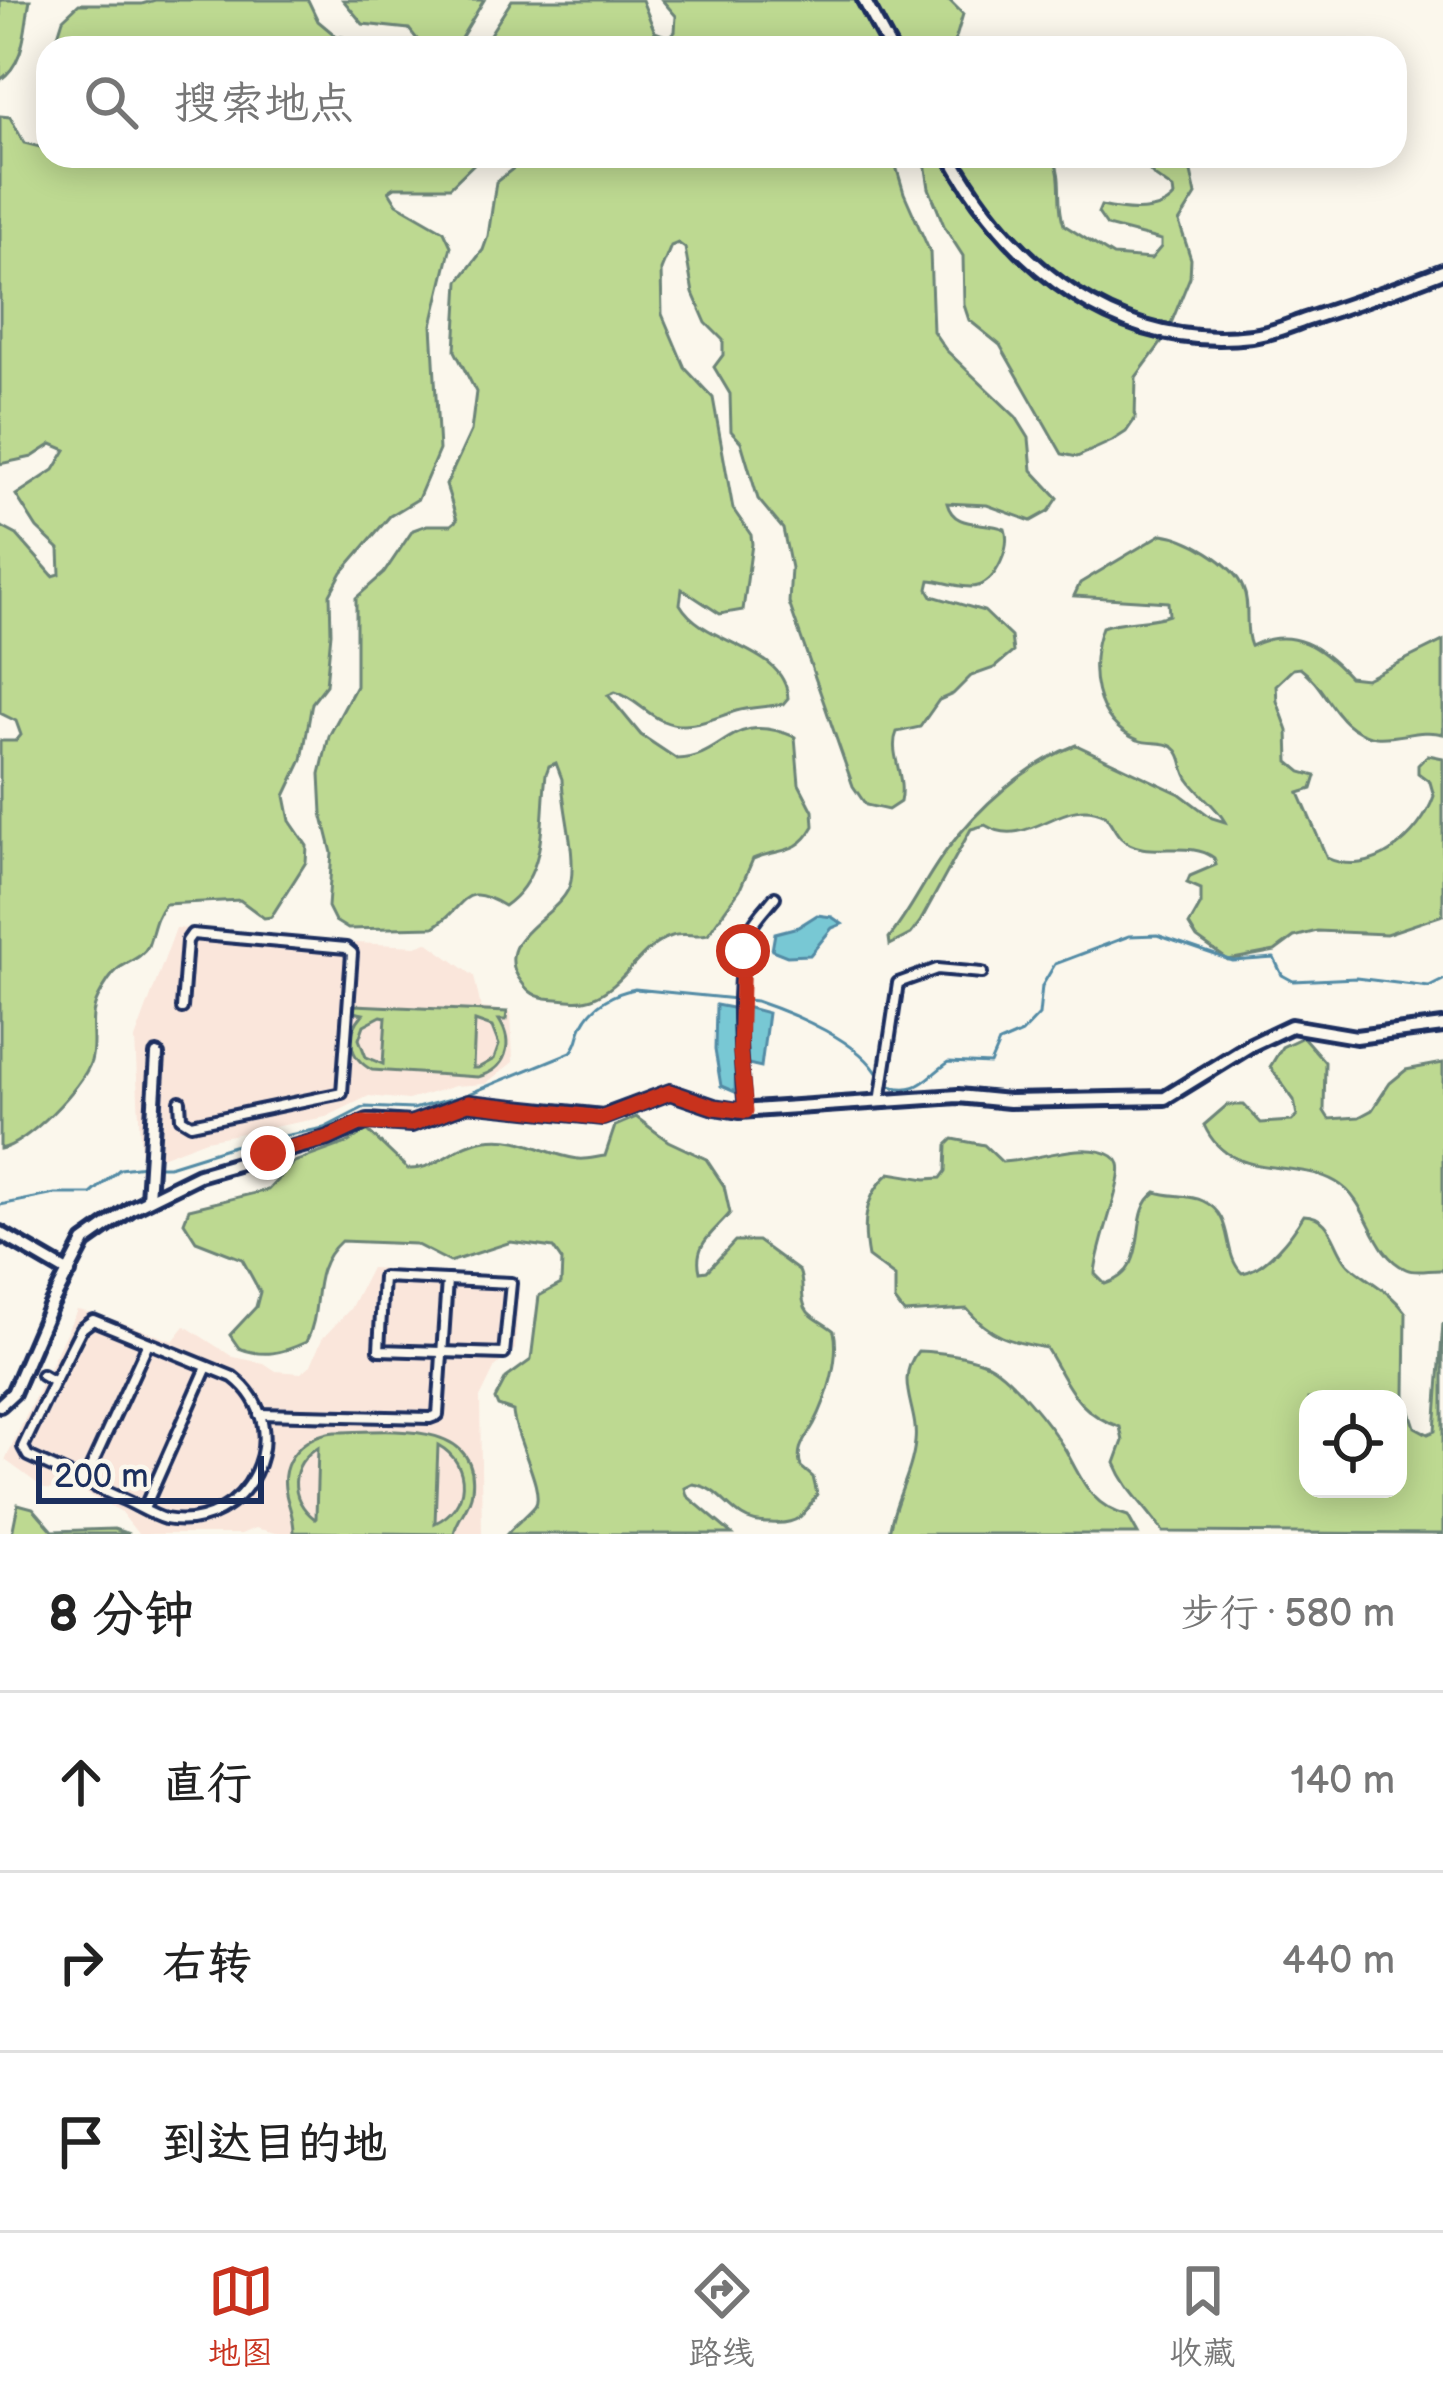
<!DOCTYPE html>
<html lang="zh">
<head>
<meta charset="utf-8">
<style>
  body { margin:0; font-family:"Balsamiq Sans","LXGW WenKai TC",sans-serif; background:#f6f6f6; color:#222 }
  .controls { position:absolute; right:36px; bottom:36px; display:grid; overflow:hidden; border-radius:24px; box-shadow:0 6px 30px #0003 }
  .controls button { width:108px; height:108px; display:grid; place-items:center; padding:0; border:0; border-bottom:3px solid #e0e0e0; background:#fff; color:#222; font:60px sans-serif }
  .scale { position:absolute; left:36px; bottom:30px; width:228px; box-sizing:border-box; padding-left:12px; border:6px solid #1b2f5e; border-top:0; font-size:33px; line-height:42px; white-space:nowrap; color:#1b2f5e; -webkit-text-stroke:9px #fbf7ec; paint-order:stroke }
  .stop { position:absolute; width:36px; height:36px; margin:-27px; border:9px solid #c8321e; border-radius:50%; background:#fff }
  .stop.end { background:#c8321e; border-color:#fff; box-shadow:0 3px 12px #0008 }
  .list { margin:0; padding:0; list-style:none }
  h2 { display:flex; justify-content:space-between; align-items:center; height:156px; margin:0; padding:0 48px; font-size:51px }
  h2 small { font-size:39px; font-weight:400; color:#767676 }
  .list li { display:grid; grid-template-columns:78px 1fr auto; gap:36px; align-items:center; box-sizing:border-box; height:180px; padding:0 48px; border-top:3px solid #e0e0e0 }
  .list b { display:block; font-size:45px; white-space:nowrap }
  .list em { font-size:39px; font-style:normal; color:#767676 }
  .icon { flex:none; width:66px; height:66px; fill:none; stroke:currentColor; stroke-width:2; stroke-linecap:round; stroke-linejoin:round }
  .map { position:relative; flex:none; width:1443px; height:1534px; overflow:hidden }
  .search { position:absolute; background:#fff; box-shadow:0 6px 30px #0003; left:36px; right:36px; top:36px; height:132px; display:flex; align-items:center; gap:30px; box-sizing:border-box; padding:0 42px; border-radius:36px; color:#767676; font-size:45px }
  .sheet { height:696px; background:#fff }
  nav { display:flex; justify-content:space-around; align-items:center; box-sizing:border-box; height:168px; border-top:3px solid #e0e0e0; background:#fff; font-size:33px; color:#767676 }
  nav a { display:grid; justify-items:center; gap:6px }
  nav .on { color:#c8321e }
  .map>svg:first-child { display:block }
</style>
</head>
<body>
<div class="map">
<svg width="1443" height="1534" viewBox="0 0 1443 1534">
  <rect width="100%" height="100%" fill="#fbf7ec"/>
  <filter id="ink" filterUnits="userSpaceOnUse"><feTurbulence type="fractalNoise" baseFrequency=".00833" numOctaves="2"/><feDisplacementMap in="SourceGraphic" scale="24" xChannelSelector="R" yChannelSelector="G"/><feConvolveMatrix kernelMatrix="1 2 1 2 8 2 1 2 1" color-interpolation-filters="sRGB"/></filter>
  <g filter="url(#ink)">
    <g fill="#fae6db">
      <path d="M176,928L356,943L416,946L427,942L474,976L481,1008L511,1012L513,1062L485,1084L455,1086L408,1100L369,1096L326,1117L206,1140L161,1157H141L135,1039Z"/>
      <path d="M371,1268L515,1277L519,1289L515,1349L495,1367L480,1398L482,1534H280L255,1528L241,1534H138L120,1511L83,1492L45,1489L5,1460L77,1310L98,1314L173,1341L185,1326L233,1357L264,1363L276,1371L301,1373L311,1365L322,1339L350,1309Z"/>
    </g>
    <g fill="#bdd991" stroke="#6c8478" stroke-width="3" fill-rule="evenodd">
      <path d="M0,0H30C24,29 26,62 0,80Z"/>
      <path d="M155,0H308L318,21L336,36L407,48H54L63,19L79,4H142Z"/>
      <path d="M343,0H484L455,48H424L409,29L363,24Z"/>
      <path d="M512,0H642L655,32L668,37L675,32L676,16L662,0H949L963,14L953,48H481Z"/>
      <path d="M0,116L10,117L24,143L48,149V156H482L450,187H395L389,191L397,204L444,231L451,246L432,325L439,450L418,499L390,516L342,572L330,594L331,633L326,685L312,703L302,760L285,796L290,821L307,846L306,862L271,917L264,918L240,900L165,904C154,918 154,930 148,946C142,958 129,961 119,968C111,975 103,988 98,998C87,1020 97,1039 91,1061C83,1087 26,1145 0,1149V741H16L21,735L16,721L0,713V526L17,535L53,576L60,574L59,549L37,528L16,495L54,470L66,450L52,444L32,457L0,464Z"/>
      <path d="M529,156H893L904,193L930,252L933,331L946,350L1016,417L1029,438L1032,470L1058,498L1049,511L1031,521L987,505L947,503C954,530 983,520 1005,529C1011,547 997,580 978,586C965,590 944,581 930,580L928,589L932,596L984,611L1011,637L1013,652L994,668L971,676L953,694L939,700L920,727L897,732C888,753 906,775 900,802L888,810L866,805L853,786L789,603L791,568L783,529L758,499L741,442L731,431L730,394L714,367L723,355V340L706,323L693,293L685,248L678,243L671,246L661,270L662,314L685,368L713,398L733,509L751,535L752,544L743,610L720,614L682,589L680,604C704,646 785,646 788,698L783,704C768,707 751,707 736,711C713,718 688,732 663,721C645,713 635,698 615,692L608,695L641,735L677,759C726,758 730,709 795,737L799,784L813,811L814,826C797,856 779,848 753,859L740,889L708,934C696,937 683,932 672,936C639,947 626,985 592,998C578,1003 561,999 546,998C532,996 526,989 518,977C493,934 565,916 571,881C576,851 563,811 562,779L556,763L549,766L546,774C540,822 548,876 504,906C462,880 468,905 434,927L348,929L335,921L328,907L332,853L322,813L320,774L329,736L356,686V598L384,573L413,530L427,525H451L457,520L446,485L471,431L476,392L455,351L459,281L483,250L488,236L496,182Z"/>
      <path d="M924,156H1052C1065,176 1055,202 1064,225L1113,256L1151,259L1161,247V240L1107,226L1098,213L1101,206C1124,211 1159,215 1174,197L1173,189L1154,176L1137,156H1179L1191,172L1196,195L1179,222L1191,259L1190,277L1165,338L1136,377L1135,419L1126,432L1112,441L1077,457L1062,454L1000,345L969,320L964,305L963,256L945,228L929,188Z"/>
      <path d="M1162,534C1188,537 1232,562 1243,588C1251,605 1243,628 1251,646C1292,625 1322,648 1349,677L1366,679L1443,641V734C1420,728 1399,739 1376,737C1335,731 1329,689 1300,668L1293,669L1276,685L1277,701L1288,731L1289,762L1301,772L1316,776L1312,789L1299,793L1327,858C1371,879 1420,837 1434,796L1430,782L1418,773V765L1428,755L1443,758V915L1386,934L1317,931L1294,937L1275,951L1228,960L1197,938L1189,925L1201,904V889L1187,883L1190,876L1216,865L1214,858C1188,838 1145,861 1121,838C1115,832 1111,822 1105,815C1063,793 1029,852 985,825L971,829L920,922L911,934L890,945L889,938C911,911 925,879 946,851C978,808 1026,764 1076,745L1180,794L1212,818L1225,822C1216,805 1200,796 1189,780C1181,769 1184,755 1173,747C1163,740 1149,745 1138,740C1093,722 1087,666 1102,627C1124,619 1147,623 1169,615L1168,602L1074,596L1080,583Z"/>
      <path d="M354,1005L507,1012L506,1020H499C515,1045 506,1069 478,1077L372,1070C348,1057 345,1034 363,1014L353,1012ZM381,1016L386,1017L383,1064L366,1057L359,1039L364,1025ZM475,1021L492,1027L499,1045L494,1059L478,1068H473Z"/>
      <path d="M1303,1037L1325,1062L1324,1111L1329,1119L1359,1117L1372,1110L1390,1083L1406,1070L1443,1063V1270C1431,1269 1416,1274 1406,1269C1370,1253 1370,1201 1336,1182C1293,1157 1230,1183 1204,1125L1227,1105H1244L1261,1123L1292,1121L1297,1116L1294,1100L1270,1067L1282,1047Z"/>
      <path d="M636,1117L668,1141L706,1159L724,1186L730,1213C714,1233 693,1243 700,1272L707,1271L735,1241H758L799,1271C805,1283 799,1301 808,1312C814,1319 826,1324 834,1331C840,1359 827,1399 814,1424C805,1440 795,1448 801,1467L813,1477L817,1494C804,1516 798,1525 771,1523C761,1523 751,1522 742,1516C724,1504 716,1487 693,1484L685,1488L687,1496L732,1534H507C515,1524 527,1516 535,1506C546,1492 513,1434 513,1411L498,1406L495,1399L506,1378L531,1360L539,1296L561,1284L562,1261L553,1248L511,1242L450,1262L415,1244L341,1241C307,1272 324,1308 306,1342C282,1353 264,1358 239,1348L230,1335L256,1307L260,1292L242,1259L196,1241L184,1222L189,1209L268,1190L294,1162L347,1143L367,1130L408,1169C439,1170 455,1144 486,1140C523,1135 545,1155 578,1159C586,1160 596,1157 605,1156L615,1126Z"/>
      <path d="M953,1139L984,1145L1002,1162C1027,1161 1052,1152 1077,1150C1089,1149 1114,1150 1119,1164C1124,1181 1096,1247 1095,1274L1105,1284C1155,1268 1125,1214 1156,1192C1170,1197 1189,1194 1203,1201C1236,1216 1221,1253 1242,1273C1265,1270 1292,1235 1304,1215C1336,1216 1332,1253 1354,1269C1373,1284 1391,1292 1406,1313L1405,1396L1415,1427L1428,1434L1435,1431L1443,1323V1534L1163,1532C1147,1507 1126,1491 1115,1463L1123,1441L1120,1427C1075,1412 1069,1385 1046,1348C1011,1342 990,1337 967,1309L904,1313L895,1301V1277L868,1257C862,1225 864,1195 890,1173L926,1179L941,1178L946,1171L947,1145ZM1308,1399H1398V1489H1308Z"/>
      <path d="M918,1351C938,1352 964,1355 983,1362C1008,1370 1052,1428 1066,1451C1083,1482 1091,1506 1128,1516L1138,1534H889C893,1502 912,1475 915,1442C919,1408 893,1382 918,1351Z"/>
      <path d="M335,1432C380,1432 482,1417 472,1491C470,1509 456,1518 454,1534L294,1532C294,1516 289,1508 286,1494C278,1460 304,1435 335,1432ZM438,1445C472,1464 470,1507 435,1523ZM318,1447L316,1518L315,1519C288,1498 289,1465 318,1447Z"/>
      <path d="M18,1504L33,1508L53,1531L114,1529L129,1534H12Z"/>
    </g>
    <g fill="#78c8d4" stroke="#538ba5" stroke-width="3">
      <path d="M817,915L832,917L842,924L832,928L810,955L787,956L772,950L775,933L798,927Z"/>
      <path d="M716,1005L737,1009L735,1092L721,1086L715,1050Z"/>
      <path d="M745,1007L768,1013L761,1067L744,1063Z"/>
    </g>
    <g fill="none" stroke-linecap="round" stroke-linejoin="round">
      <g stroke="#538ba5" stroke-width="3">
        <path d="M886,1085C919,1096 925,1078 949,1062L990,1064L999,1043L1022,1033L1039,1015L1042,986L1055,964L1129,936L1157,935L1233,961L1274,958L1282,975L1293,981L1356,978L1429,987L1443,980"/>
        <path d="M154,1166H169L233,1146L324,1128L365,1107L413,1109L466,1095L571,1052C580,1042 577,1035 583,1024C593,1004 614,993 635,989L756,1001C794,1014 861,1041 880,1078"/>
        <path d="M0,1205L55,1194H91L120,1169L144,1166"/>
      </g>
      <defs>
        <g id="street">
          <path d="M180,1101L181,1118L191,1124L342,1093L352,953L346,948L192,934L187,941L182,1008"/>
          <path d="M880,1102L898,983L937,969L982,973"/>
          <path d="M745,1111C741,1064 731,969 751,928C757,917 767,907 775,897"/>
          <path d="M383,1277L511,1283L504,1354L379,1350Z"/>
          <path d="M42,1375L54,1382L23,1447L28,1456C59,1470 91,1485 122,1499C136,1505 151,1515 165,1519C248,1534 300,1429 233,1377L93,1320L81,1329L54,1382"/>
          <path d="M259,1414L430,1418L438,1415L447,1280"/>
          <path d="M84,1482L148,1343"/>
          <path d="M144,1509L207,1367"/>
        </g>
        <g id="secondary">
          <path d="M864,0L890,48"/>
          <path d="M950,156C1013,268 1118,352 1252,336C1270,334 1288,326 1305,320C1351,305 1397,289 1443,271"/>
          <path d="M148,1199L157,1055"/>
          <path d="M0,1233L69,1273"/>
          <path d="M0,1405L13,1393L50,1307L84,1242L132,1208L199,1175L328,1138L368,1121L411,1124L468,1103L603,1117L670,1092L714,1107L739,1111L958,1096L1009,1101L1165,1098L1251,1045L1291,1026L1356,1037L1443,1026"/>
        </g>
      </defs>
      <use href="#street" stroke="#1b2f5e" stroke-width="16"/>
      <use href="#secondary" stroke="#1b2f5e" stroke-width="20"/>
      <use href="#street" stroke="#fbf7ec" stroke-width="8"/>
      <use href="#secondary" stroke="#fbf7ec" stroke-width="10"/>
    </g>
  </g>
  <g fill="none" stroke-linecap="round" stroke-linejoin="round" filter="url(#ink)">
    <path stroke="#c8321e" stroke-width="15" d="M268,1153L328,1138L360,1123L411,1124L468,1103L603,1118L670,1092L714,1107L746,1111L740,1052L743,951"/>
  </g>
</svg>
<div class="controls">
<button><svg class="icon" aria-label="locate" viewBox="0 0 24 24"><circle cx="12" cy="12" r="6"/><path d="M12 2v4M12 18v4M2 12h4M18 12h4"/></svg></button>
</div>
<div class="scale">200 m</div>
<div class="stop" style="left:743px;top:951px"></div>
<div class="stop end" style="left:268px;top:1153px"></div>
<div class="search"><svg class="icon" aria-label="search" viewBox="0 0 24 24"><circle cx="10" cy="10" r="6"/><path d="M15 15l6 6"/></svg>搜索地点</div>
</div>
<section class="sheet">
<h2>8 分钟<small>步行 · 580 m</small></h2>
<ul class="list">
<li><svg class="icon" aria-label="ahead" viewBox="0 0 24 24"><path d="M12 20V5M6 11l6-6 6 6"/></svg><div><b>直行</b></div><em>140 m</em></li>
<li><svg class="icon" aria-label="right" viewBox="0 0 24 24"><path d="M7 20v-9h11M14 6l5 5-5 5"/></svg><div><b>右转</b></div><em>440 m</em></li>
<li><svg class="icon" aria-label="arrive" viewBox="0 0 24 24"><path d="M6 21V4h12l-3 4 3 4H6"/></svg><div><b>到达目的地</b></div></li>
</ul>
</section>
<nav>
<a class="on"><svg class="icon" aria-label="map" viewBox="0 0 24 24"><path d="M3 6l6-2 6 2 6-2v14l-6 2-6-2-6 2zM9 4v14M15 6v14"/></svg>地图</a>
<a><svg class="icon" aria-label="directions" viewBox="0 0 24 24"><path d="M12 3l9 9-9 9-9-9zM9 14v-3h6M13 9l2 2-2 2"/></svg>路线</a>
<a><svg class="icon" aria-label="saved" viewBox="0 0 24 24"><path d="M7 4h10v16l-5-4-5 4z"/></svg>收藏</a>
</nav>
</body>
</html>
